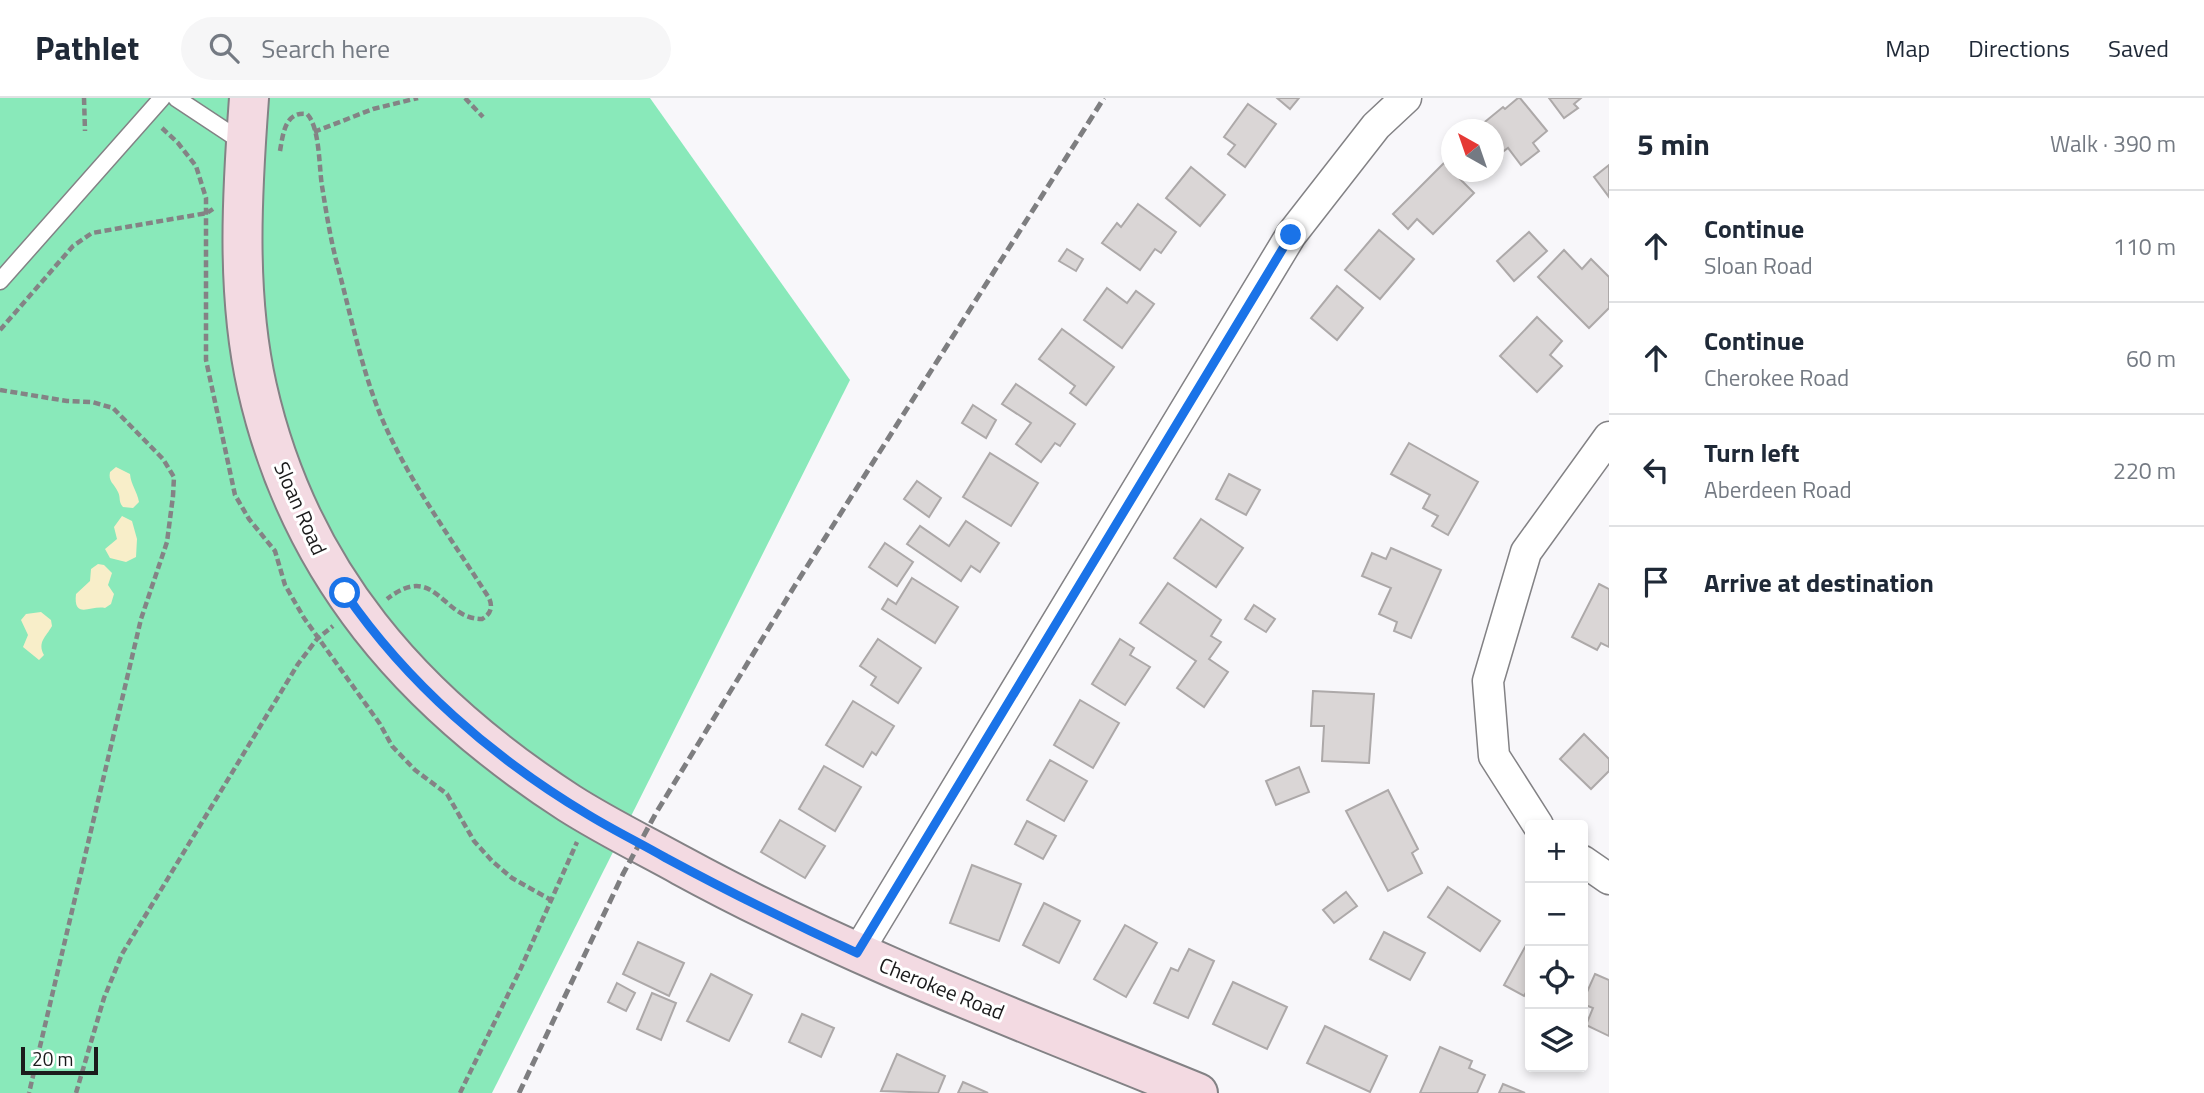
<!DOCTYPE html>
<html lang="en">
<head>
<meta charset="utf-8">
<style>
  body { margin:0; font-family:"Titillium Web",sans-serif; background:#f6f6f7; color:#1f2937 }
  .controls { position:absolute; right:21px; bottom:21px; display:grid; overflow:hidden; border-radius:7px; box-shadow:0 4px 10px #0003 }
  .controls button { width:63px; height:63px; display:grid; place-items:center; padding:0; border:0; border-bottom:2px solid #e0e1e3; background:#fff; color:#1f2937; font:35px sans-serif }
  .compass { position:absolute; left:1441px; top:21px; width:63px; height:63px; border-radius:50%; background:#fff; box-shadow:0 4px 10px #0003; rotate:320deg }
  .scale { position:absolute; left:21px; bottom:18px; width:77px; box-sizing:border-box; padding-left:7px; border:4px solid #1b1b1c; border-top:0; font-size:19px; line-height:24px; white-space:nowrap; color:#1b1b1c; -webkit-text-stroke:5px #fff; paint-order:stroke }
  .stop { position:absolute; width:21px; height:21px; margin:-16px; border:5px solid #1a73e8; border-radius:50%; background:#fff }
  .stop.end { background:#1a73e8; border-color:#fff; box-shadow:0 2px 7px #0008 }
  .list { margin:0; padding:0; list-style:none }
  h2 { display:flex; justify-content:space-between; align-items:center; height:91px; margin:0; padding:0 28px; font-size:30px }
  h2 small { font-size:23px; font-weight:400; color:#747a83 }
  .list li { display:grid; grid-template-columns:46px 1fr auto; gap:21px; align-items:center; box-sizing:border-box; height:112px; padding:0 28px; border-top:2px solid #e0e1e3 }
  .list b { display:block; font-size:26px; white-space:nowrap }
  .list p { margin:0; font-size:23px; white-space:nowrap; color:#747a83 }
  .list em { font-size:23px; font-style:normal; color:#747a83 }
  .icon { flex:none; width:38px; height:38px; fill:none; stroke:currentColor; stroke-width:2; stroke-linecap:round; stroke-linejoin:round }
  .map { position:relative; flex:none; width:1609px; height:995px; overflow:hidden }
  header { display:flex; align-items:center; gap:42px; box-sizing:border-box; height:98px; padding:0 35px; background:#fff; border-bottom:2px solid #e0e1e3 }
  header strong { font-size:33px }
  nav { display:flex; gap:38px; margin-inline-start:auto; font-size:24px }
  .search { width:490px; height:63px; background:#f6f6f7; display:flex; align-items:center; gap:18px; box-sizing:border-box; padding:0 24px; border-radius:38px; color:#747a83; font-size:26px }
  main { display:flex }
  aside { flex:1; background:#fff }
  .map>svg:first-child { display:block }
</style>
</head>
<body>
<header>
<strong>Pathlet</strong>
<div class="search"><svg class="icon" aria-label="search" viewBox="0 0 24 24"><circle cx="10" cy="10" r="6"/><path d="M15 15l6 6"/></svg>Search here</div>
<nav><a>Map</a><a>Directions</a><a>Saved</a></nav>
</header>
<main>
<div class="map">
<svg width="1609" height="995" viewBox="0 0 1609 995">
  <rect width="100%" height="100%" fill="#f8f7fa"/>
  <path fill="#89e9ba" d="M0,0H650L850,282L492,995H0Z"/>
  <g fill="#f8eec9">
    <path d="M116,369L130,376C131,387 137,393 139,404L133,410L123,409C118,403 121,400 118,394C114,385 108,384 110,374Z"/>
    <path d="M122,418L132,423L137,441L136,459L126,464L110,460L105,451L117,441L114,429Z"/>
    <path d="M98,466L104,467L112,475L108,487L114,496L111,506L105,510C91,507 73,522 76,496L90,483L91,471Z"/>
    <path d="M41,514L51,522L52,528C46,539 37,544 44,557L39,562L23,549L28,537L21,522L26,516Z"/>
  </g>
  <g fill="#dad6d6" stroke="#ada9a9" stroke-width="2">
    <path d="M1277,0H1299L1290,11Z"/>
    <path d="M1518,0H1520L1547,33L1533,45L1539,53L1521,67L1508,50L1493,61V32H1475L1503,9L1505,11Z"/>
    <path d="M1549,0H1581L1574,6L1578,10L1564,20Z"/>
    <path d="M1248,6L1276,26L1245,69L1228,56L1235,47L1224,39Z"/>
    <path d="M1444,65L1474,95L1433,136L1417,121L1408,131L1393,116Z"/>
    <path d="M1609,67V99L1594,79Z"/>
    <path d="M1191,69L1225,97L1200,128L1166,100Z"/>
    <path d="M1138,106L1176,134L1161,155L1155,151L1140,172L1102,145L1117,125L1121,129Z"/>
    <path d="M1379,132L1414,161L1380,201L1345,172Z"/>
    <path d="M1529,134L1547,153L1514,183L1497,163Z"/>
    <path d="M1067,151L1083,161L1076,173L1059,163Z"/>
    <path d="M1564,152L1582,171L1591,161L1609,179V210L1589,230L1538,179Z"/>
    <path d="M1337,188L1363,210L1337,242L1311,220Z"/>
    <path d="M1107,190L1127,205L1136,193L1154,206L1122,250L1084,222Z"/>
    <path d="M1537,219L1562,243L1550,257L1562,268L1537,294L1500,258Z"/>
    <path d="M1062,231L1114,269L1086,307L1070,295L1075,288L1039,261Z"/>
    <path d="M1016,286L1075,326L1060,348L1055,345L1041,364L1016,346L1031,325L1002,306Z"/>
    <path d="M973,307L996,322L986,340L962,325Z"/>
    <path d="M1409,345L1478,384L1448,437L1432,428L1438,418L1423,410L1430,397L1391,376Z"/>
    <path d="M990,355L1038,385L1011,428L963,399Z"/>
    <path d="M1229,376L1260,392L1246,417L1216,401Z"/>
    <path d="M917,383L941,400L929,419L904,401Z"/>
    <path d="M1201,421L1243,450L1216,489L1174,460Z"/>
    <path d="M966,423L999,445L980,474L971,468L961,483L907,446L920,428L949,448Z"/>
    <path d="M885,445L913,464L897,488L869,469Z"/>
    <path d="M1391,450L1441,472L1411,540L1394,533L1397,524L1379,516L1391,490L1362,478L1372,455L1386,461Z"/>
    <path d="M912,480L958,509L935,545L882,511L888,501L896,506Z"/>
    <path d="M1168,485L1221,522L1211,538L1221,544L1209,561L1228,574L1204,609L1177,590L1196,563L1140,525Z"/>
    <path d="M1599,486L1609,491V549L1601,545L1597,552L1572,539Z"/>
    <path d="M1254,507L1275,521L1266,534L1245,521Z"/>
    <path d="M878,541L921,570L898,605L871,587L876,579L860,568Z"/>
    <path d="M1120,541L1134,550L1130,557L1150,569L1125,607L1092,586Z"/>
    <path d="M1313,593L1374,596L1369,665L1322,663L1324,628H1311Z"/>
    <path d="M1080,602L1119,625L1093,670L1054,647Z"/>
    <path d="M853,603L894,628L876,657L872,654L863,669L826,647Z"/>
    <path d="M1584,636L1609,661V673L1591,691L1560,661Z"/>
    <path d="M1050,662L1087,683L1064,723L1027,702Z"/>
    <path d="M824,668L861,689L835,733L799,711Z"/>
    <path d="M1299,669L1309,694L1276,707L1266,683Z"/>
    <path d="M1388,692L1418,751L1412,755L1422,775L1388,793L1346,713Z"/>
    <path d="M780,722L825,748L805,780L761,754Z"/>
    <path d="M1027,723L1056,738L1043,761L1015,746Z"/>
    <path d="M972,767L1021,786L999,843L950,825Z"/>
    <path d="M1448,789L1500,823L1480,853L1428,819Z"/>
    <path d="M1346,794L1357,808L1334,825L1323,812Z"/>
    <path d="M1044,805L1080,823L1059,865L1023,847Z"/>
    <path d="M1125,827L1157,845L1126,899L1094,881Z"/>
    <path d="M1384,834L1425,855L1410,882L1370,861Z"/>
    <path d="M1530,840V887L1524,898L1504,887Z"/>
    <path d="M638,844L684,865L669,898L623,876Z"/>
    <path d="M1189,851L1214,863L1188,920L1154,905L1171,870L1178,873Z"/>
    <path d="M711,876L752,897L729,943L687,923Z"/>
    <path d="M1595,876L1609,882V938L1586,927L1593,910L1583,906V903Z"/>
    <path d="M1233,884L1287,909L1267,951L1213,926Z"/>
    <path d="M617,885L635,895L626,913L608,904Z"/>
    <path d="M652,895L676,905L661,942L637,931Z"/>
    <path d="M802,916L834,930L821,959L789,944Z"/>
    <path d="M1325,928L1387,958L1370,994L1307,965Z"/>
    <path d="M1440,949L1472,963L1469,970L1485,977L1477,995H1420Z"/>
    <path d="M897,956L945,978L938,995L881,993Z"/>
    <path d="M963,984L988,995H958Z"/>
    <path d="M1503,986L1525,995H1499Z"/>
  </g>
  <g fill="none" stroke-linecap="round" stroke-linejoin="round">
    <defs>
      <g id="lane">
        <path d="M176,0L244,45"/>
        <path d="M0,183L162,0"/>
      </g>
      <g id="street">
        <path d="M1538,727L1494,658L1488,583L1526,454L1609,339"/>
        <path d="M1583,763L1609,781"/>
        <path d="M857,855L1291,137L1376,28L1406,0"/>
      </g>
      <path id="secondary" d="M249,0C242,94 236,196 257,289C299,475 412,603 569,705C605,728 644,747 682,768C847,858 1024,924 1198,995"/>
    </defs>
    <use href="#lane" stroke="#838285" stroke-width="19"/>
    <use href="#street" stroke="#838285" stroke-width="33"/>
    <use href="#secondary" stroke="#838285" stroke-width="42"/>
    <g stroke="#848385" stroke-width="4.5" stroke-dasharray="7 3.5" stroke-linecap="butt">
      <path d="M84,0L85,33"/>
      <path d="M465,0L483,19"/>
      <path d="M162,30L178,45L196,68L206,100V262L235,397L249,421L275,453L285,487L304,520L380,626L392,648L415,672L447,696L474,743L492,763L512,780L551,802"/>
      <path d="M314,34L373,11L418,0"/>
      <path d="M280,53C283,36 285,13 307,16C320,29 319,70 322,88C326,113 330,138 336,162C350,213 360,266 380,316C407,381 451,440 489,500C493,509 491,516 482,521C441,521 436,463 387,501"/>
      <path d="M0,232L73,148L92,135L207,115L213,111"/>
      <path d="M0,292L67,303L92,304L113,310L163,361L174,379L173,398L167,444L141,521L29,995"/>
      <path d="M76,995L104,900L122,856L298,566L317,541L333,528"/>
      <path d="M460,995L521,870L577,744"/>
    </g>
    <use href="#lane" stroke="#fff" stroke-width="16"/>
    <use href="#street" stroke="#fff" stroke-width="30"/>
    <use href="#secondary" stroke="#f3dae2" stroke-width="38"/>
    <path stroke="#7e7e80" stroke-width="5" stroke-dasharray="10 5" stroke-linecap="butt" d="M519,995L623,776L656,715L794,489L1104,0"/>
  </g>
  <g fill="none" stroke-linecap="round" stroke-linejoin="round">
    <path stroke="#1a73e8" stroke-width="9" d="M345,495C407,585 493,660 587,716C613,732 640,745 666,760C729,794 792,825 857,855L1291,137"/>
  </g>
  <g text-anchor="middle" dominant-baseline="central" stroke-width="6" stroke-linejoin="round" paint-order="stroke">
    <g font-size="21" fill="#1b1b1c" stroke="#fff">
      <text transform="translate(301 410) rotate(66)">Sloan Road</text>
      <text transform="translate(942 890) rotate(22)">Cherokee Road</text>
    </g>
  </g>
</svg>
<div class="controls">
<button>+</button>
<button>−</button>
<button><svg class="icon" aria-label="locate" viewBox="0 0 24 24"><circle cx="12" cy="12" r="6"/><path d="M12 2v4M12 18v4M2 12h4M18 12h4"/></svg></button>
<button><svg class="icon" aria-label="layers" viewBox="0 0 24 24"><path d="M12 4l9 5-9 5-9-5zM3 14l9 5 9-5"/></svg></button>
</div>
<svg class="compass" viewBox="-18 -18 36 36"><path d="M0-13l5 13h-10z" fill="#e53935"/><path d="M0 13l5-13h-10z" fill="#747a83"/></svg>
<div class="scale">20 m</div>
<div class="stop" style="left:345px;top:495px"></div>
<div class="stop end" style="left:1291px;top:137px"></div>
</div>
<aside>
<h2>5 min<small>Walk · 390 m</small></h2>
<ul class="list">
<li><svg class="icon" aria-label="ahead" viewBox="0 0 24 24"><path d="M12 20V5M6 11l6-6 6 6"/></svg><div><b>Continue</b><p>Sloan Road</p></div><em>110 m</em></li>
<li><svg class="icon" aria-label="ahead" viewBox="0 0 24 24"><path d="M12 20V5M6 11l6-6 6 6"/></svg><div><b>Continue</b><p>Cherokee Road</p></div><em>60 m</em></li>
<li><svg class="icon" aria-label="left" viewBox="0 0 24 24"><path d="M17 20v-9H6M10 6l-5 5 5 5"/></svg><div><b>Turn left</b><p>Aberdeen Road</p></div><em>220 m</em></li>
<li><svg class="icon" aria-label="arrive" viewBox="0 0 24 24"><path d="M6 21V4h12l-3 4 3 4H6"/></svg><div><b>Arrive at destination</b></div></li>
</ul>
</aside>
</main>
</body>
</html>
